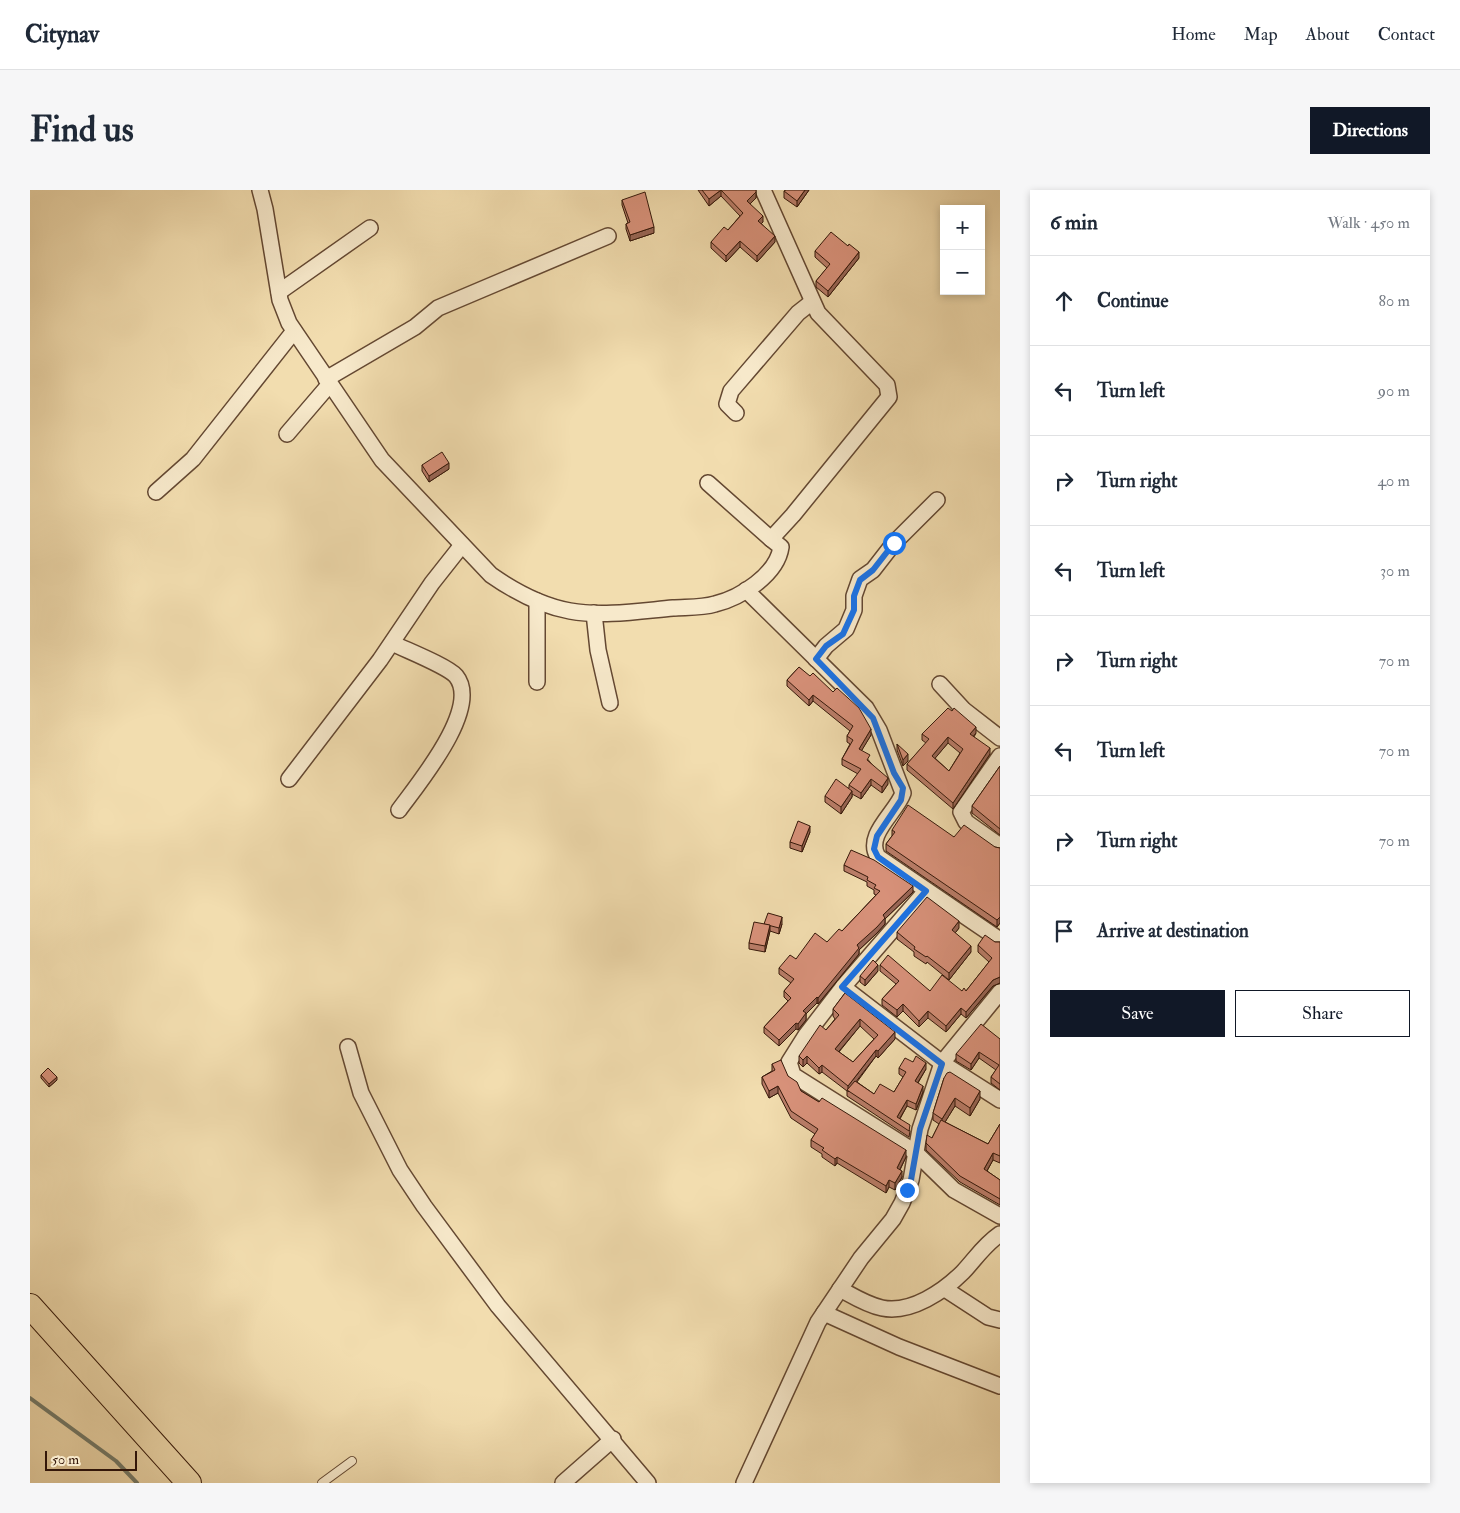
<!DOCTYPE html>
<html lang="en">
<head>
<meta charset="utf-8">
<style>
  body { margin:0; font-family:"IM FELL Double Pica",serif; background:#f6f6f7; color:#1f2937 }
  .controls { position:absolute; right:15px; top:15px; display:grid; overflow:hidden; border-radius:0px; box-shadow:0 2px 8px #0003 }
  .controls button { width:45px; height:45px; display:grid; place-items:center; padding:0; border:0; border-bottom:1px solid #e0e1e3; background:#fff; color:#1f2937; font:25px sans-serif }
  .scale { position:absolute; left:15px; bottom:12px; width:92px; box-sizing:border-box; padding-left:5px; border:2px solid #341709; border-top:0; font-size:14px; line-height:18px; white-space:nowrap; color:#341709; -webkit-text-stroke:4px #f7e9cb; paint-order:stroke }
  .stop { position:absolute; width:15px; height:15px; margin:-11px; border:4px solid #1a73e8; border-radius:50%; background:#fff }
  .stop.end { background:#1a73e8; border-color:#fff; box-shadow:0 1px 5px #0008 }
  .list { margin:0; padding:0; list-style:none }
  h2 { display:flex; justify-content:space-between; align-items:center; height:65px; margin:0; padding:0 20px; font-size:21px }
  h2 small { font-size:16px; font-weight:400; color:#747a83 }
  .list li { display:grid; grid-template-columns:32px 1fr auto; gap:15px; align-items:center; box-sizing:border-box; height:90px; padding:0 20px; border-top:1px solid #e0e1e3 }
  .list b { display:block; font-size:19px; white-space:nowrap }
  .list em { font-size:16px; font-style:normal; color:#747a83 }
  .actions { display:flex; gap:10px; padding:15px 20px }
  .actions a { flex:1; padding:11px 0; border:1px solid #111827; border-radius:0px; text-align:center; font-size:18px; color:#111827 }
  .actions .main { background:#111827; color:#fff }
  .icon { flex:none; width:28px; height:28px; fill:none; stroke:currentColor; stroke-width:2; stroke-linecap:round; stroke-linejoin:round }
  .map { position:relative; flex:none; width:970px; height:1293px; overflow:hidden; border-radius:0px }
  header { display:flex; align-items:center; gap:30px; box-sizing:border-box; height:70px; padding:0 25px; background:#fff; border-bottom:1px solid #e0e1e3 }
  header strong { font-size:24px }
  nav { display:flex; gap:28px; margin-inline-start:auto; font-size:18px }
  .intro { display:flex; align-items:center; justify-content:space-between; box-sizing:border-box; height:120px; padding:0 30px }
  h1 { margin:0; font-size:35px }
  .button { padding:12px 22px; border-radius:0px; background:#111827; color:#fff; font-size:18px; font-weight:700 }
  main { display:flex; gap:30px; padding:0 30px }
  aside { flex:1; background:#fff; border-radius:0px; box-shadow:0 2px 8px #0003 }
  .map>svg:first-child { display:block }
</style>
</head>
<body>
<header>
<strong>Citynav</strong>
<nav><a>Home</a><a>Map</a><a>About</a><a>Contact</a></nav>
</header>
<div class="intro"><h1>Find us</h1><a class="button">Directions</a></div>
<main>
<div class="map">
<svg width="970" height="1293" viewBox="0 0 970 1293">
  <rect width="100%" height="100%" fill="#f2ddaf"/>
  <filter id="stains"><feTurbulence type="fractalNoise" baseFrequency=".004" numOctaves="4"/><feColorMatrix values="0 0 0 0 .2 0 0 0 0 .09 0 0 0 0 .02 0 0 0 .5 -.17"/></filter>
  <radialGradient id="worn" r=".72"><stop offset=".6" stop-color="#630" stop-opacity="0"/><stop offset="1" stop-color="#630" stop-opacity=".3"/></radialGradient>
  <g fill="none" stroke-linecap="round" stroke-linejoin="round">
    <path stroke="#727a6a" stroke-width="4" d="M0,1208L86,1271L107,1293"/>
    <defs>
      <path id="lane" d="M292,1293L322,1271"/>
      <g id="street">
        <path d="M230,0L235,19L250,110L259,133L352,270L461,385C484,401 512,416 540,421C573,427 610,421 643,418C656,417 672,418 685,414C710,408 747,385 751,357L741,349L763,325L859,207L857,195L788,123L733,0"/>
        <path d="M249,102L340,38"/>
        <path d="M296,189L385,137L408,118L578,46"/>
        <path d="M706,223L697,214L701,201L768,123L782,112"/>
        <path d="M257,244L299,195"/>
        <path d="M678,293L741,349"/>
        <path d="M126,302L163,269L264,141"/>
        <path d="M716,400L836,518L849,540L873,603C867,622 834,645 848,667L970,750"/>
        <path d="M507,411V492"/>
        <path d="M564,423L568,460L580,513"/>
        <path d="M362,453C376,460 417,476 426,486C452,518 387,595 369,620"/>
        <path d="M786,469L796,456L816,439L824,420V406L830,389L843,380L864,353L907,310"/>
        <path d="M910,494L934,520L970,548"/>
        <path d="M970,566L931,622L936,632L970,656"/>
        <path d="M259,589L350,470L402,393L432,355"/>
        <path d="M896,701L813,797L776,845L759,872L763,885L885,962L924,1000L970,1026"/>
        <path d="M813,797L912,873L970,910"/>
        <path d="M318,857L331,903L370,980L394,1016L468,1116L618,1293"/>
        <path d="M810,1099C823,1106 837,1115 852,1118C881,1124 914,1101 933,1082C946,1068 954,1055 970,1044"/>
        <path d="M915,1099L958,1127L970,1130"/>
        <path d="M794,1123L869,1157L970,1196"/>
        <path d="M533,1293L583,1249"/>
        <path d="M714,1293L788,1132L831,1068L863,1029L872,1013L881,990L890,939L912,873L970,802"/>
      </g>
      <path id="primary" d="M0,1116L159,1293"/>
    </defs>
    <use href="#lane" stroke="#644832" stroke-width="10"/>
    <use href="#street" stroke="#644832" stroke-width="18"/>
    <use href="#primary" stroke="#341709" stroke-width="26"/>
    <use href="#lane" stroke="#f7e9cb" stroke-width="8"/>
    <use href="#street" stroke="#f7e9cb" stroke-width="15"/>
    <use href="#primary" stroke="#f2ddaf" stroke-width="24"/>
  </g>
  <g fill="#bb7e6a" stroke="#341709" fill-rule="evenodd">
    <path d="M668,0H726V8L720,14L733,32L731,33L745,52L727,72L710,57L696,72L681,58V52L698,40L710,26L691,6L679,16Z"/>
    <path d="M779,0L767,17L754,8V1Z"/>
    <path d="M592,10L624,43L600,51L596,39V34L598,33L592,15Z"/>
    <path d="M785,61L829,68L798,107L786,97V91L797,78L785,67Z"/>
    <path d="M392,275L419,279L399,292L392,281Z"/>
    <path d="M769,477L841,545L831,561L858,594L852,603L841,595L831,609L822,604V607L811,624L795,612V606L819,598V595L828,584L812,575V569L820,554L817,552V546L820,541L783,511L779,516L757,496V490Z"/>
    <path d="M946,543L944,547L960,564L923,619L877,580V574L896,553L892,550V544ZM918,553L930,563L919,581L905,568Z"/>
    <path d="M867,554L878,571L873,576L867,560Z"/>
    <path d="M970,576V645L942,623V616Z"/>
    <path d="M862,640L924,647L965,657L970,658V733L967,737L856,661V654L862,646Z"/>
    <path d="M780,642L772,662L760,658V652Z"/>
    <path d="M814,675L883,702L855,729V734L847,743L829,760V764L788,814L787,813L776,824V830L768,840L766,839L749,856L734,843V837L758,811L754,807V801L761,793L749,784V778L797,752L812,741L846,705L844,704V700L837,696V692L814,681Z"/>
    <path d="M734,734H752L749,744L740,741L735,762L719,759V753Z"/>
    <path d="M929,738L925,743L941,762L919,790L897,772L896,774L884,766V762L867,749V742Z"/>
    <path d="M965,752H970V793L963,796L936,828L931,824L916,842L898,828L889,837L873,821L867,827L852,815V809L866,794L850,781V775L900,801H936L959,772L948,762V755Z"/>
    <path d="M848,781L835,796L830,792V786Z"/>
    <path d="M815,803L865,849L848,868L846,866L827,892L844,904L864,902L873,887L869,884V878L883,872L896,879L888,893L893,902L886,920L877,916L870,929L880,941L879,947L817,906V901L792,882L789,884L777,873L773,877L769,873V866L796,840L805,829L803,826V819ZM830,836L844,849L823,872L809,862Z"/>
    <path d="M970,849V900L961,893V887L966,880L949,868L941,880L926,871V864Z"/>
    <path d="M742,874L758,886L771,901L876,967L870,980L872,987L865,1000L859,997L856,1003L807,973L805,976L792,967V964L781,957V950L785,944L761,928L748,903L739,908L732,894V887L742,881Z"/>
    <path d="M11,885L27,890L19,897L11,888Z"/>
    <path d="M914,888L950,909L940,926L925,916L915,932L958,954L970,934V973L963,970L957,981L970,990V1015L930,992L896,960V953L902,948L909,934L903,930V923Z"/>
  </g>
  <g fill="#986656" stroke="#341709">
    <path d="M691,0V6L679,16V9Z"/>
    <path d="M775,0H779L767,17V11Z"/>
    <path d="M726,2V8L717,17V11Z"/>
    <path d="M733,26V32L728,37V31Z"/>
    <path d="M624,37V43L600,51V45Z"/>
    <path d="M745,46V52L727,72V66Z"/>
    <path d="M710,51V57L696,72V66Z"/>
    <path d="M829,62V68L798,107V101Z"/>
    <path d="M419,273V279L399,292V286Z"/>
    <path d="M783,505V511L779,516V510Z"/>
    <path d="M946,537V543L940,550V544Z"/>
    <path d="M841,539V545L829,565V559Z"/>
    <path d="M918,547V553L902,572V566Z"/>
    <path d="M960,558V564L923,619V613Z"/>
    <path d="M878,564V571L873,576V570Z"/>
    <path d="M858,588V594L852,603V597Z"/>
    <path d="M841,589V595L831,609V603Z"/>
    <path d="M822,601V607L811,624V617Z"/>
    <path d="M780,636V642L772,662V656Z"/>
    <path d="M883,696V702L855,729V734L847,743L829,760V764L788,814V808L827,755L853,725Z"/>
    <path d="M752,727V734L749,744V738Z"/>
    <path d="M970,727V733L967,737V730Z"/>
    <path d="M929,731V738L922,747V740Z"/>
    <path d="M740,735V741L735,762V756Z"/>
    <path d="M941,756V762L919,790V783Z"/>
    <path d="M848,775V781L835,796V790Z"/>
    <path d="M970,787V793L963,796L936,828V822L963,790Z"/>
    <path d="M787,807V813L776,824V830L768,840V834L773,821Z"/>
    <path d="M873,814V821L867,827V820Z"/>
    <path d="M931,818V824L916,842V836Z"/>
    <path d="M898,821V828L889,837V831Z"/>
    <path d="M830,829V836L805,866V859Z"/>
    <path d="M766,833V839L749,856V850Z"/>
    <path d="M865,842V849L848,868V861Z"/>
    <path d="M846,860V866L818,902V896Z"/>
    <path d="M949,862V868L941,880V874Z"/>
    <path d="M777,866V873L773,877V870Z"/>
    <path d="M896,873V879L885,897V891Z"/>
    <path d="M792,875V882L789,884V878Z"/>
    <path d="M27,887V890L19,897V894Z"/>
    <path d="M748,896V903L739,908V901Z"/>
    <path d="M893,896V902L886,920V914Z"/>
    <path d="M950,901V909L940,926V918Z"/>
    <path d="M925,908V916L912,937V929Z"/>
    <path d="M877,910V916L867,933V927Z"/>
    <path d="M876,960V967L867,985V978Z"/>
    <path d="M963,963V970L954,986V979Z"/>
    <path d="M807,967V973L805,976V969Z"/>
    <path d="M872,981V987L865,1000V993Z"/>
    <path d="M859,990V997L856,1003V996Z"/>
  </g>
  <g fill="#d9927b" stroke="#341709" fill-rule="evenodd">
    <path d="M672,0H726V2L717,11L733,26L728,31L745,46L727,66L710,51L696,66L681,52L694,37L698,40L713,23L691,0L679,9Z"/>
    <path d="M756,0H775L767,11L754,1Z"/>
    <path d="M615,2L624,37L600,45L596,34L600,32L592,10Z"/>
    <path d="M801,42L818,56L819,54L829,62L798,101L786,91L800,74L785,61Z"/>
    <path d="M412,262L419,273L399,286L392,275Z"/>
    <path d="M769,477L780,486L783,483L803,502L807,498L829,518L841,539L829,559L840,565L837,570L858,588L852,597L841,589L831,603L819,595L831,579L812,569L823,550L817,546L823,536L783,505L779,510L757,490Z"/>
    <path d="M918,518L922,521L924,518L946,537L940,544L960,558L923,613L877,574L899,549L892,544ZM918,547L933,559L919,581L902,566Z"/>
    <path d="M867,554L878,564L873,570Z"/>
    <path d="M970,576V639L942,616Z"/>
    <path d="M806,589L822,601L811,617L795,606Z"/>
    <path d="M878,615L924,647L934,635L965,657L970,658V727L967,730L856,654L865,642L862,640Z"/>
    <path d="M768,631L780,636L772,656L760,652Z"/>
    <path d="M821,660L844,670L883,696L853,725L855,728L847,737L827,755L829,758L788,808L787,807L773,821L776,823L768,834L766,833L749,850L734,837L761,808L754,801L764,789L749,778L760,765L766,769L785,743L797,752L809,739L812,741L850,701L844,698L846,695L837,690L838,687L814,675Z"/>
    <path d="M897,707L929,731L922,740L941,756L919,783L897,766L896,767L884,759L885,757L867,742Z"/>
    <path d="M738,723L752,727L749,738L734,734Z"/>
    <path d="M724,732L740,735L735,756L719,753Z"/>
    <path d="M955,745L965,752H970V787L963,790L936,822L931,818L916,836L898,821L889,831L873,814L867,820L852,809L869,791L850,775L858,765L900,801L912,785L932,801L934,798L936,801L962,768L948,755Z"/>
    <path d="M843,770L848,775L835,790L830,786Z"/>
    <path d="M815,803L865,842L848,861L846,860L818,896L792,875L789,878L777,866L773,870L769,866L790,835L796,840L809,825L803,819ZM830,829L848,845L823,872L805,859Z"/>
    <path d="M951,834L970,849V894L961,887L969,875L949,862L941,874L926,864Z"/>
    <path d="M886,866L896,873L885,891L893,896L886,914L877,910L867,927L880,935L879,941L817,900L825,891L844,904L850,894L864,902L876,882L869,878L875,868L883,872Z"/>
    <path d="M751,870L758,886L767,892L771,901L789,912L792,908L876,960L867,978L872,981L865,993L859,990L856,996L807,967L805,969L792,960L794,958L781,950L788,939L761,921L748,896L739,901L732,887L745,880L742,874Z"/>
    <path d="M18,878L27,887L19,894L11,885Z"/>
    <path d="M920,882L950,901L940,918L925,908L912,929L903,923L914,888L917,883Z"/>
    <path d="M911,930L958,954L970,934V966L963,963L954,979L970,990V1009L930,986L896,953L897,945L902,948Z"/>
  </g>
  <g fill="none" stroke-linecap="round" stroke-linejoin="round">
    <path stroke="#1a73e8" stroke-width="6" d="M864,353L843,380L830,390L824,406V420L813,444L796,456L786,469L843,528L864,583L873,598L871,610L847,646L844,659L848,667L896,701L812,797L912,874L890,939L881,990L877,1000"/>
  </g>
  <rect width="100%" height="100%" filter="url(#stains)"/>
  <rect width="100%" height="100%" fill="url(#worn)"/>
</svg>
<div class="controls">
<button>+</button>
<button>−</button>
</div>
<div class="scale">50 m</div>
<div class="stop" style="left:864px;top:353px"></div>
<div class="stop end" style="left:877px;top:1000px"></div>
</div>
<aside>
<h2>6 min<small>Walk · 450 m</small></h2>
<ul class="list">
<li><svg class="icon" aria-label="ahead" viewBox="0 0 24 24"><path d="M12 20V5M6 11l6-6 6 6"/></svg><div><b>Continue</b></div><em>80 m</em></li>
<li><svg class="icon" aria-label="left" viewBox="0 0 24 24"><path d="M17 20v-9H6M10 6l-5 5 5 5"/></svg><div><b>Turn left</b></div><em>90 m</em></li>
<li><svg class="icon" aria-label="right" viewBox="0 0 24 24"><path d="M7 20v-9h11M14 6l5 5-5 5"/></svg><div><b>Turn right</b></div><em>40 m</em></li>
<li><svg class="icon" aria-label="left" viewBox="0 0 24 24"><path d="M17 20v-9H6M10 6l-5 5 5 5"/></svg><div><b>Turn left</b></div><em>30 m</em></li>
<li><svg class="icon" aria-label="right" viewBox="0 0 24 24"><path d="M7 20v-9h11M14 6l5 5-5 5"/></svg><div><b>Turn right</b></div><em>70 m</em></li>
<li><svg class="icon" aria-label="left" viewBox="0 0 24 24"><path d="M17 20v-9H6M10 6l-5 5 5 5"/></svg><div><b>Turn left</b></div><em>70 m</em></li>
<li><svg class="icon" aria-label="right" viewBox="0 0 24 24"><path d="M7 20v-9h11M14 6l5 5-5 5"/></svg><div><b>Turn right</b></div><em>70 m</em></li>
<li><svg class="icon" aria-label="arrive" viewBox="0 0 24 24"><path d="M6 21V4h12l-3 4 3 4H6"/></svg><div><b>Arrive at destination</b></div></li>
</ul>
<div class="actions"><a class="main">Save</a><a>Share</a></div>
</aside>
</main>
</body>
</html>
